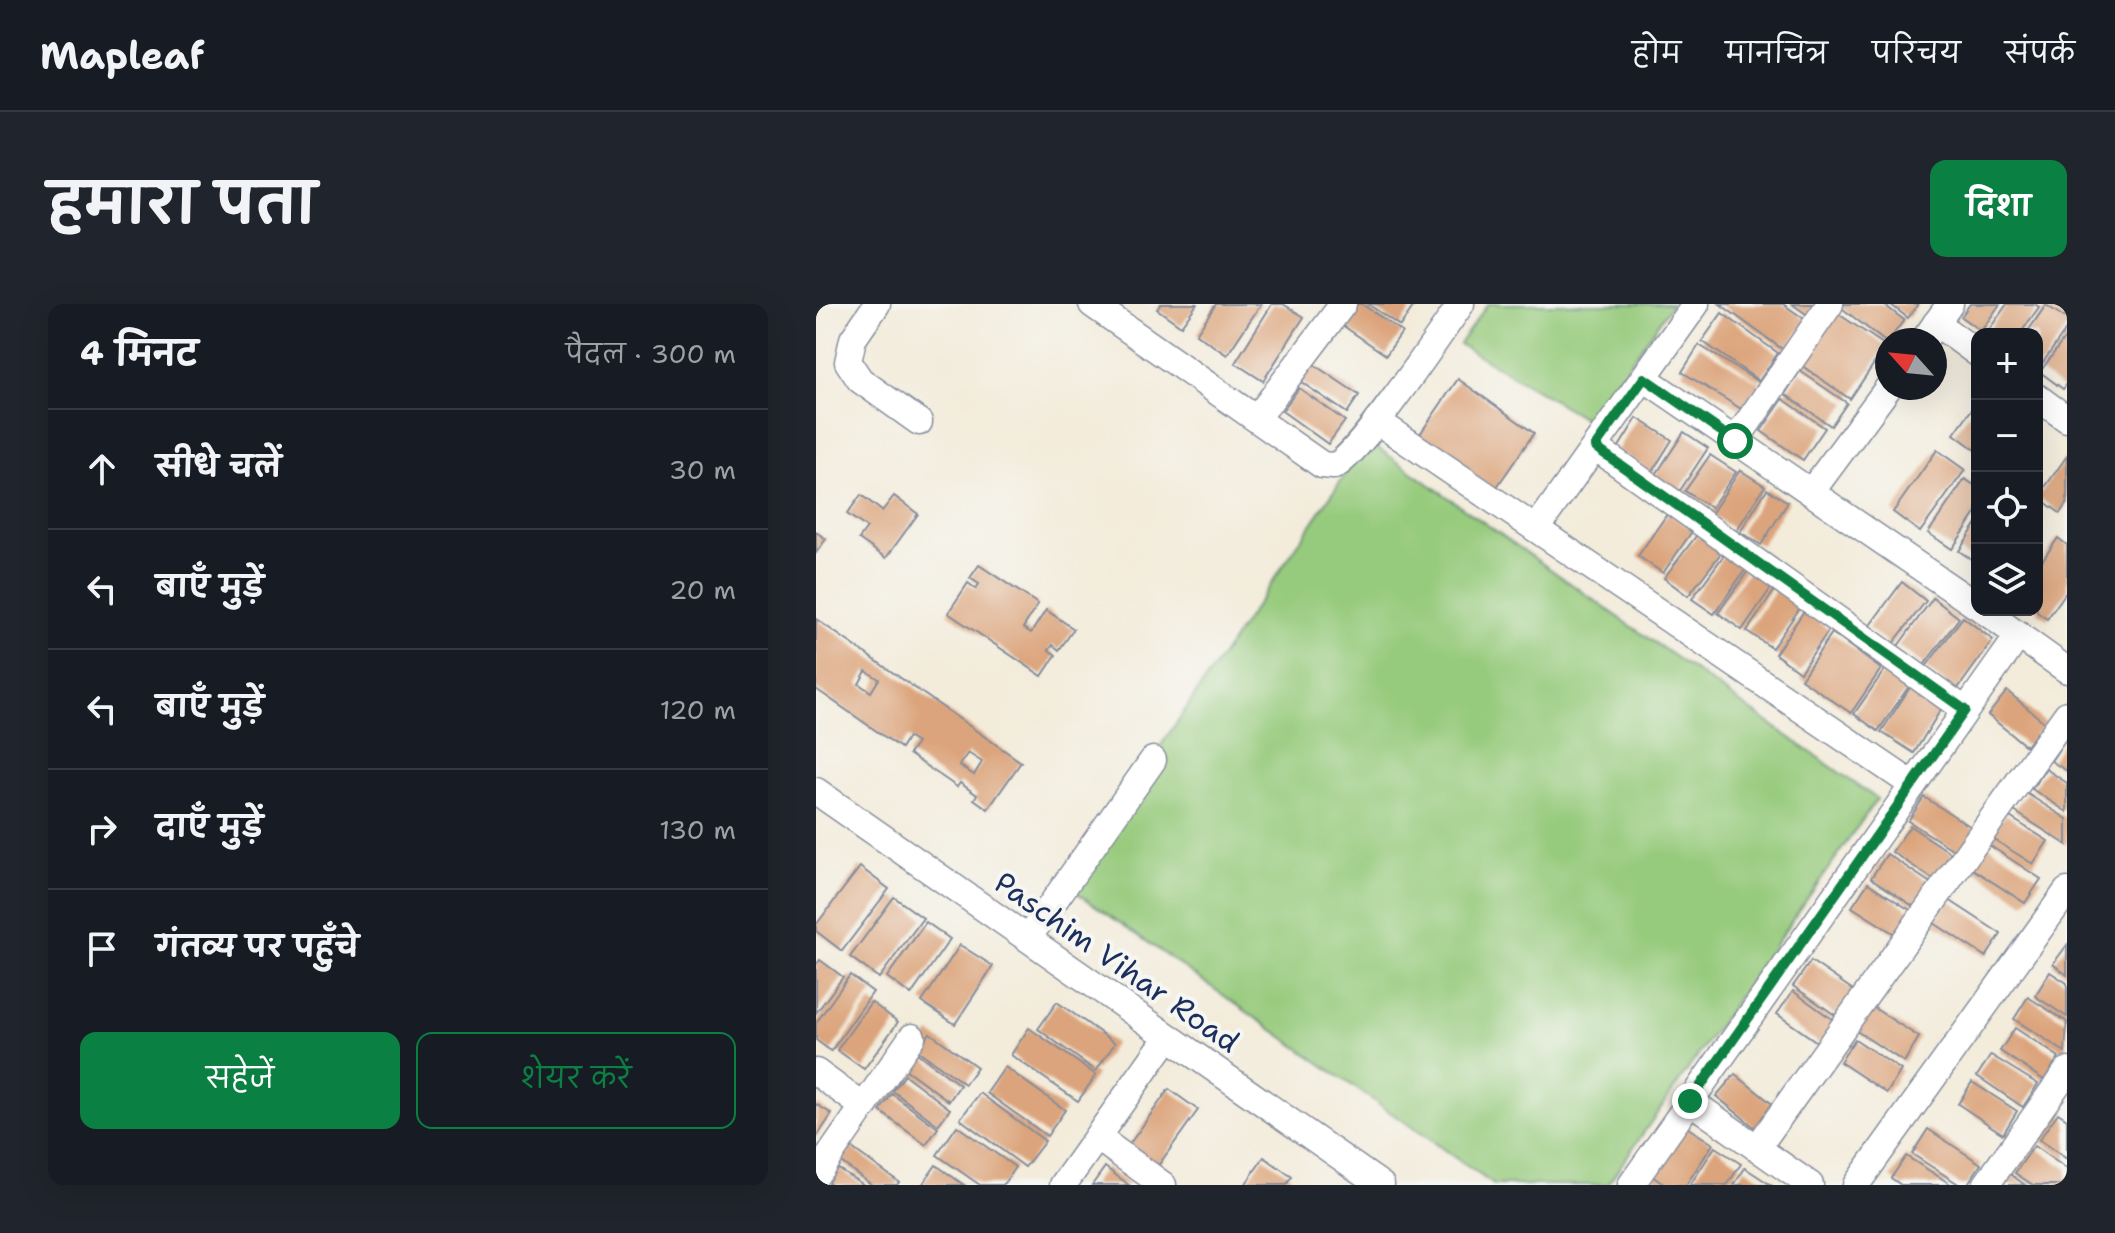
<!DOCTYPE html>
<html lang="hi">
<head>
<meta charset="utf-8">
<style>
  body { margin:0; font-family:"Shantell Sans","Playpen Sans Deva",sans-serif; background:#20242c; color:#f1f3f6 }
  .controls { position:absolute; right:24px; top:24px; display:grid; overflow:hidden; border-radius:16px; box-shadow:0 8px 32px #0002 }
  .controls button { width:72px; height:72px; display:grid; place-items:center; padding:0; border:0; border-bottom:2px solid #363941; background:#171b24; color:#f1f3f6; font:40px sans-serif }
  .compass { position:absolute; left:1059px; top:24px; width:72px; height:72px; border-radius:50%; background:#171b24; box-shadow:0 8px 32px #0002; rotate:297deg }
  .stop { position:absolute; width:24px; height:24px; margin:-18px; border:6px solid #0b8043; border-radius:50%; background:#fff }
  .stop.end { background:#0b8043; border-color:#fff; box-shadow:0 2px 8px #0008 }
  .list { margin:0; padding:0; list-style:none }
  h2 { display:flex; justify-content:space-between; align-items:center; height:104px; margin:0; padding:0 32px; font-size:34px }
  h2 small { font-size:26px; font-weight:400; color:#9ea1a6 }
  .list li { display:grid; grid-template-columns:52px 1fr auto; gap:24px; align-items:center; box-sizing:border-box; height:120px; padding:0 32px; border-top:2px solid #363941 }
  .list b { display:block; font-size:30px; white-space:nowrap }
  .list em { font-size:26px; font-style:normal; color:#9ea1a6 }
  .actions { display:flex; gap:16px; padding:24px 32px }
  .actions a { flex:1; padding:18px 0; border:2px solid #0b8043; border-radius:16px; text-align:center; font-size:28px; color:#0b8043 }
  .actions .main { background:#0b8043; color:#fff }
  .icon { flex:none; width:44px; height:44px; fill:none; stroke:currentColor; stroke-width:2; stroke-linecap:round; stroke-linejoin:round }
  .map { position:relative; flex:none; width:1251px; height:881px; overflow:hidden; border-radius:16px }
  header { display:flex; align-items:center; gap:48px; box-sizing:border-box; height:112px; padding:0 40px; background:#171b24; border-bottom:2px solid #363941 }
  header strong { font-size:38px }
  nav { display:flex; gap:44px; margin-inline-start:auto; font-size:28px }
  .intro { display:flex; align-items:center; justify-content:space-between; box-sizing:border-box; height:192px; padding:0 48px }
  h1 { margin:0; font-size:56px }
  .button { padding:20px 36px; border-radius:16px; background:#0b8043; color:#fff; font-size:28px; font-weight:700 }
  main { display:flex; gap:48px; padding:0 48px }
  aside { flex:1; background:#171b24; border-radius:16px; box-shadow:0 8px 32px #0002 }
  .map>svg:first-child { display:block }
</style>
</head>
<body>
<header>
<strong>Mapleaf</strong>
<nav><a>होम</a><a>मानचित्र</a><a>परिचय</a><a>संपर्क</a></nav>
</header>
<div class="intro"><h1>हमारा पता</h1><a class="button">दिशा</a></div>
<main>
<aside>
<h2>4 मिनट<small>पैदल · 300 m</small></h2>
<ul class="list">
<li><svg class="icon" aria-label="ahead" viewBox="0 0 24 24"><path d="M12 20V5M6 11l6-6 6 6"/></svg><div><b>सीधे चलें</b></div><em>30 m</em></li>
<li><svg class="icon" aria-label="left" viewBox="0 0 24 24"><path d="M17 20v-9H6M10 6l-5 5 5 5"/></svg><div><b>बाएँ मुड़ें</b></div><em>20 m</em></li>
<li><svg class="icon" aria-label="left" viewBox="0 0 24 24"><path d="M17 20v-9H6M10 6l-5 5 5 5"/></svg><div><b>बाएँ मुड़ें</b></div><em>120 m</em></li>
<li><svg class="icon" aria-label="right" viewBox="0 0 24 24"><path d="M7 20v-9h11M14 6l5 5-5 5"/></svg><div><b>दाएँ मुड़ें</b></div><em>130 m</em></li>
<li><svg class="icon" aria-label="arrive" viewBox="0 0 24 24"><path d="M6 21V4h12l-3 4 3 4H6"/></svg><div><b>गंतव्य पर पहुँचे</b></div></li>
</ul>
<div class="actions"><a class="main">सहेजें</a><a>शेयर करें</a></div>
</aside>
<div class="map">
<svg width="1251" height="881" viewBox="0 0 1251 881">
  <rect width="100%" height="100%" fill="#f6f6f2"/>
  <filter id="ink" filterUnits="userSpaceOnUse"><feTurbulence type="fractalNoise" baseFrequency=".0125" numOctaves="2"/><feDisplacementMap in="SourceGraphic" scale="16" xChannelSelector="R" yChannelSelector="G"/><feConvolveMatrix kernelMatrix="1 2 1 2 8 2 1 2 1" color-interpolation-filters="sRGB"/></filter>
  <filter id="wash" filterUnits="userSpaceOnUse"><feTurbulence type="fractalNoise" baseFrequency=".006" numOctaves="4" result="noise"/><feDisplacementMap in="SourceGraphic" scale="32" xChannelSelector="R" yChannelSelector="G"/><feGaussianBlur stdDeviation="1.8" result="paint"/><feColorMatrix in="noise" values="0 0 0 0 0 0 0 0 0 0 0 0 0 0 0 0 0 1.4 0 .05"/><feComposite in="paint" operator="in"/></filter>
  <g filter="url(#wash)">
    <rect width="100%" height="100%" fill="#f3ecdb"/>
    <g fill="#96ca7b" stroke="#587c6c" stroke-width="2">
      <path d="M672,0H856L773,117L643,40Z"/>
      <path d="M552,137L1061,495L791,881H678L250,581Z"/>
    </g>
    <g id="blocks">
      <g fill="#dca47b" fill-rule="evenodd">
        <path d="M345,0H381L365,22L341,5Z"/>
        <path d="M400,0H445L411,51L380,30Z"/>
        <path d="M456,0H467L488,13L447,77L419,59Z"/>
        <path d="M540,0H546L586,28L570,51L526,21Z"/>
        <path d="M552,0H599L584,22Z"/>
        <path d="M904,0H967L991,17L969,47Z"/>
        <path d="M976,0H1001L993,12Z"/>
        <path d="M1025,0H1067L1088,16L1071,39L1023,2Z"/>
        <path d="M1074,0H1102L1092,14Z"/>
        <path d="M1154,0H1184L1165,27L1145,13Z"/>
        <path d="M1191,0H1219L1223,3L1204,30H1170Z"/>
        <path d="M1230,1L1251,15V24L1221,67V30H1210Z"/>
        <path d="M906,9L962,49L943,77L886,37Z"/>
        <path d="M1021,9L1070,42L1034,95L985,61Z"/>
        <path d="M1251,31V80L1247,85L1224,68Z"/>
        <path d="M883,41L944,79L927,106L866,68Z"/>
        <path d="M497,60L543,91L531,109L485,78Z"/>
        <path d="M984,67L1031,99L1015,122L969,90Z"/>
        <path d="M642,75L718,129L678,187L602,133Z"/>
        <path d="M483,84L529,117L512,140L466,107Z"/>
        <path d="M967,95L1009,124L987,156L945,127Z"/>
        <path d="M1161,98V147L1138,130Z"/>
        <path d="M821,114L856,136L836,168L801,146Z"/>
        <path d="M868,128L892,144L863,188L839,172Z"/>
        <path d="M1121,146L1149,166L1104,228L1077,208Z"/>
        <path d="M894,151L920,168L895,204L869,187Z"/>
        <path d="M1251,152V199L1244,209L1222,193Z"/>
        <path d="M924,166L949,182L920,227L895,210Z"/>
        <path d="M1149,175L1161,183V208L1136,245L1112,229Z"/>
        <path d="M951,185L972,198L945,241L924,228Z"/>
        <path d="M45,191L66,207L78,192L102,210L70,254L43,235L51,224L31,210Z"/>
        <path d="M852,209L877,226L847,269L822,252Z"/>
        <path d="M1161,219V259L1143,247Z"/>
        <path d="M0,228L10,235L0,249Z"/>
        <path d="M881,231L905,249L872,292L848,274Z"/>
        <path d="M1242,234L1251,241V287L1231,315L1221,308V264Z"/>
        <path d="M908,251L929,266L898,310L876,295Z"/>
        <path d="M163,261L222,300L207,324L215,329L230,306L258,325L243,346L237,341L233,346L240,351L226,372L132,309L152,279L160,285L163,280L154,274Z"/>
        <path d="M932,267L955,284L926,326L902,309Z"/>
        <path d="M1086,278L1110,297L1075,342L1052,324Z"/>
        <path d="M961,283L986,301L956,344L931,327Z"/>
        <path d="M1117,294L1143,314L1108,361L1082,342Z"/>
        <path d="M988,307L1013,326L984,368L959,350Z"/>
        <path d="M1147,313L1177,336L1140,387L1109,364Z"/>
        <path d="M0,315L205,458L172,505L158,495L161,491L144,479L141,483L93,450L101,439L92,433L85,444L0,385ZM50,367L63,375L55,388L43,380ZM152,449L166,458L158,471L143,461Z"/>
        <path d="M1016,329L1065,365L1035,409L985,375Z"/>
        <path d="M1070,364L1094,381L1062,427L1038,410Z"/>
        <path d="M1095,382L1127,402L1098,449L1065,428Z"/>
        <path d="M1191,387L1229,419L1210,442L1172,411Z"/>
        <path d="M1251,433V467L1235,457Z"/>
        <path d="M1230,465L1251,479V508L1216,485Z"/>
        <path d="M1210,489L1251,515V541L1198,507Z"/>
        <path d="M1108,493L1160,526L1144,550L1092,517Z"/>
        <path d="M1189,510L1232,537L1217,560L1174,533Z"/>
        <path d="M1094,522L1141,553L1123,579L1076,548Z"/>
        <path d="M1170,539L1225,575L1209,599L1155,564Z"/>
        <path d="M1071,550L1119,582L1103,606L1055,574Z"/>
        <path d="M44,563L73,585L26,647L0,627V621Z"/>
        <path d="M1052,579L1100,610L1085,634L1036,603Z"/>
        <path d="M78,593L107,614L63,674L34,653Z"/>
        <path d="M1133,596L1185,630L1170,653L1118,619Z"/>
        <path d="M110,618L134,635L95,691L71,673Z"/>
        <path d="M144,641L177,662L139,720L106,698Z"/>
        <path d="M1251,641V671L1237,660Z"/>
        <path d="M4,656L27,673L0,709V661Z"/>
        <path d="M995,657L1040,688L1022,713L977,682Z"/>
        <path d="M1234,668L1251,679V713L1219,692Z"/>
        <path d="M34,671L57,688L15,747L0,736V719Z"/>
        <path d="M977,687L1020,718L1004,740L961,710Z"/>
        <path d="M1212,693L1251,718L1249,748L1198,715Z"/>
        <path d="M55,698L82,718L48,765L21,746Z"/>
        <path d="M241,698L299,739L280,767L222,725Z"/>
        <path d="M1055,702L1103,733L1088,758L1039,726Z"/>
        <path d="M213,724L280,771L262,797L195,751Z"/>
        <path d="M1199,724L1243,753L1228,776L1184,747Z"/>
        <path d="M114,729L161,763L149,780L101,746Z"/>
        <path d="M1039,735L1085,766L1071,789L1024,758Z"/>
        <path d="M97,746L144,781L133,797L85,762Z"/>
        <path d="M1175,751L1222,780L1207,803L1161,772Z"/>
        <path d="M189,763L249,806L231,832L171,789Z"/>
        <path d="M919,770L960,803L942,826L900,792Z"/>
        <path d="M89,771L134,805L122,821L77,787Z"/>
        <path d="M1156,778L1201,807L1187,830L1142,800Z"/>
        <path d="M353,785L382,806L339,866L310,845Z"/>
        <path d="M164,789L229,837L209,863L144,815Z"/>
        <path d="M76,790L122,824L110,841L64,807Z"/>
        <path d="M0,800L16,810L0,834Z"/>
        <path d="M1242,809L1251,815V855L1223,836Z"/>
        <path d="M141,822L199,863L187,881H164L121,851Z"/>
        <path d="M869,822L897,840L870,881H849L836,872Z"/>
        <path d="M1112,825L1165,860L1151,881H1144L1096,850Z"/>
        <path d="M1218,842L1251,865V881H1217L1199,869Z"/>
        <path d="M899,843L925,860L911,881H874Z"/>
        <path d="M36,844L83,878L81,881H56L25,858Z"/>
        <path d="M1090,852L1136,881H1085L1075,874Z"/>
        <path d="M448,853L476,873L470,881H429Z"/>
        <path d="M120,861L148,881H106Z"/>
        <path d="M289,863L313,881H276Z"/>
        <path d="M21,864L48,881H16L12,878Z"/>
        <path d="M929,864L955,881H918Z"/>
        <path d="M1193,869L1209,881H1185Z"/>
      </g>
    </g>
  </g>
  <g filter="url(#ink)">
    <use href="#blocks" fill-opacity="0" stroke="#878e9c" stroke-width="2"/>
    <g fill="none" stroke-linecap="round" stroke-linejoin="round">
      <defs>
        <g id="minor">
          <path d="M61,0L37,35L32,58L44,76L103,118"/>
          <path d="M276,0L506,161C507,161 517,162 518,162C540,155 627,26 645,0"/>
          <path d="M1120,19L1161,49"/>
          <path d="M1108,36L1134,0"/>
          <path d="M828,74L1161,302"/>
          <path d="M1221,93L1251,115"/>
          <path d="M441,114L527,0"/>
          <path d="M561,117L1097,481"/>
          <path d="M919,137L1014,0"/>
          <path d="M779,143L1149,406"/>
          <path d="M995,188L1072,84"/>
          <path d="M720,225L880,0"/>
          <path d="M1167,306L1251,366"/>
          <path d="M0,487L565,881"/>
          <path d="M212,634L337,456"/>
          <path d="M0,768L48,803"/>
          <path d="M874,797L994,881"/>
          <path d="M281,833L347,881"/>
          <path d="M941,844L1251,410"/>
          <path d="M0,871L96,733"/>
          <path d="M247,881L352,733"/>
          <path d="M815,881L1203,331"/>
          <path d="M1040,881L1251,587"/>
          <path d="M1170,881L1251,767"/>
        </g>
      </defs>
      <use href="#minor" stroke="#878e9c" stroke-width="29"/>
      <use href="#minor" stroke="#fff" stroke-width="26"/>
    </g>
  </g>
  <g fill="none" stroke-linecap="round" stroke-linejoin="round" filter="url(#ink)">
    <path stroke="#0b8043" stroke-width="10" d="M874,797L1149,406L779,143L828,74L919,137"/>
  </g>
  <g text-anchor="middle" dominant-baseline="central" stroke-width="8" stroke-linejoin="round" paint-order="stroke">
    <g font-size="30" fill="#1b2f5e" stroke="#f6f6f2">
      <text transform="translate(301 658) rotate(35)">Paschim Vihar Road</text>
    </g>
  </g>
</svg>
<div class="controls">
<button>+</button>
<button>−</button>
<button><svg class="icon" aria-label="locate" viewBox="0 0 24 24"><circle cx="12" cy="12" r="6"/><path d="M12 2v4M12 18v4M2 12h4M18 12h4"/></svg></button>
<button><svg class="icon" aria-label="layers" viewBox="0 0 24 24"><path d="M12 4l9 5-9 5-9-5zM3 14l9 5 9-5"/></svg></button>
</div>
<svg class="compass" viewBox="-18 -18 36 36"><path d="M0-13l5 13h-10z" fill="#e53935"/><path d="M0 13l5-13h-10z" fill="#9ea1a6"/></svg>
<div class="stop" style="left:919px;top:137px"></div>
<div class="stop end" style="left:874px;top:797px"></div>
</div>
</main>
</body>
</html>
